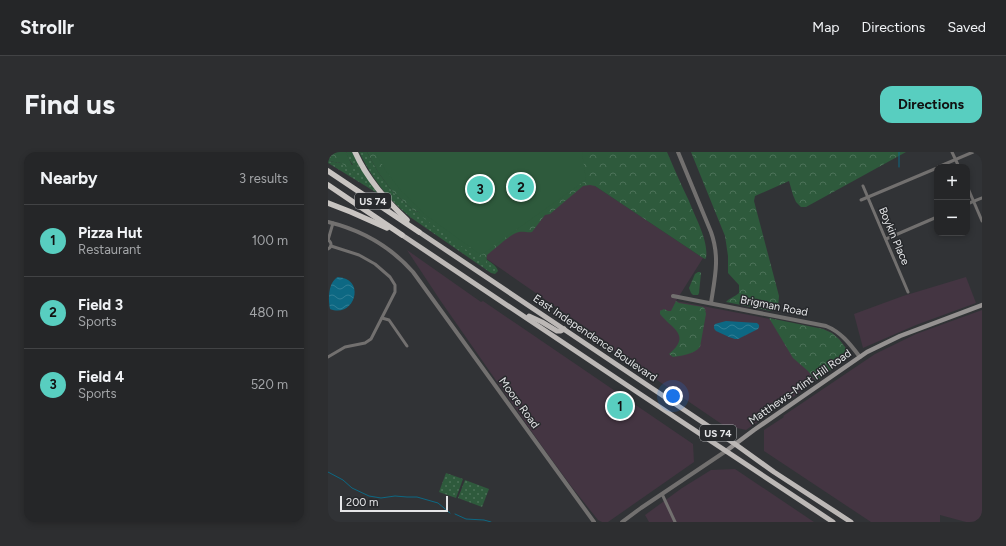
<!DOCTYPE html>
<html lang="en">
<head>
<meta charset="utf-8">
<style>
  body { margin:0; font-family:Figtree,sans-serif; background:#2d2e30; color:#f1f3f6 }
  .controls { position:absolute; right:12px; top:12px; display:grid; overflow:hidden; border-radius:8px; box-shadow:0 2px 6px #0003 }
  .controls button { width:36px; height:36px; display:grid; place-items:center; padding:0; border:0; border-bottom:1px solid #424345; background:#252628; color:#f1f3f6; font:20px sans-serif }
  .scale { position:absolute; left:12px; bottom:10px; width:108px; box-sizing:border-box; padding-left:4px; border:2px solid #e5e6e8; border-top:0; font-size:11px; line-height:14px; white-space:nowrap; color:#e5e6e8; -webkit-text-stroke:3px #27292c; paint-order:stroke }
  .you { position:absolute; left:345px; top:244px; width:14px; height:14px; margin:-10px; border:3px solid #fff; border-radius:50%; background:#1a73e8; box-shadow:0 0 0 6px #1a73e833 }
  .badge { display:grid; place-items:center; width:26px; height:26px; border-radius:50%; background:#58cec0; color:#111; font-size:13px; font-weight:700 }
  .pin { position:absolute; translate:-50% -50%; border:2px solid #fff; box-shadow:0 1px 4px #0006 }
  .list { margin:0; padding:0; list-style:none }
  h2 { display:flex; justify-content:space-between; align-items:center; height:52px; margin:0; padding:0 16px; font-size:17px }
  h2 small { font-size:13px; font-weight:400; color:#a3a5a8 }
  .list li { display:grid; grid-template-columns:26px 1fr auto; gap:12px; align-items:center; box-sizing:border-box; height:72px; padding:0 16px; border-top:1px solid #424345 }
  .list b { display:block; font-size:15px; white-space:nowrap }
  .list p { margin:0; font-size:13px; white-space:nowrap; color:#a3a5a8 }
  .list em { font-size:13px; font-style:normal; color:#a3a5a8 }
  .map { position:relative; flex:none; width:654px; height:370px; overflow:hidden; border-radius:12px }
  header { display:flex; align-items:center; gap:24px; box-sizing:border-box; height:56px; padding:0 20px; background:#252628; border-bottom:1px solid #424345 }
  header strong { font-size:19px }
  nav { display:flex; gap:22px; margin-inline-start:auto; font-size:14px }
  .intro { display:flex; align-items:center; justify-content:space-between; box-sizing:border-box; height:96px; padding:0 24px }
  h1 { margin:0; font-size:28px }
  .button { padding:10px 18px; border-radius:12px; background:#58cec0; color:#111; font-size:14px; font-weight:700 }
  main { display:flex; gap:24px; padding:0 24px }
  aside { flex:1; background:#252628; border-radius:12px; box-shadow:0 2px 6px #0003 }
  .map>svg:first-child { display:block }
</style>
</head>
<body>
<header>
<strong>Strollr</strong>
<nav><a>Map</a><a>Directions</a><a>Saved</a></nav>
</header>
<div class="intro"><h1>Find us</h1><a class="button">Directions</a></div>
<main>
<aside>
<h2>Nearby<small>3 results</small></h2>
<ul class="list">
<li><span class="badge">1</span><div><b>Pizza Hut</b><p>Restaurant</p></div><em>100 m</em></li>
<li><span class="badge">2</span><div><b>Field 3</b><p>Sports</p></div><em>480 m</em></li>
<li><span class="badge">3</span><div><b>Field 4</b><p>Sports</p></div><em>520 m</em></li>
</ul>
</aside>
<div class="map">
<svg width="654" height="370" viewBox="0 0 654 370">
  <defs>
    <pattern id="green-dots" width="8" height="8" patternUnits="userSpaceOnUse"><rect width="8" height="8" fill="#2e5a3c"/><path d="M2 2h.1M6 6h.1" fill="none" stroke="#4c7258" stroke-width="1.8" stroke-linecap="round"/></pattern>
    <pattern id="forest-crowns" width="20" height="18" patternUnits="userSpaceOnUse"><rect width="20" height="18" fill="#2e5a3c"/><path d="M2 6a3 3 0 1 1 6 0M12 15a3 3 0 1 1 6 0" fill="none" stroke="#4c7258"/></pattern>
    <pattern id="water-waves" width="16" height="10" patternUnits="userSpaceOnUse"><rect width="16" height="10" fill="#0d6883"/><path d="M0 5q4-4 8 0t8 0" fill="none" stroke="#307e95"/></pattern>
  </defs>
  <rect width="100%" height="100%" fill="#313336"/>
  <g fill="#443542">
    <path d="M258,28L375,106L348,149L495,177L504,181L511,187L520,199L522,202L521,205L418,278L395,273L279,194L280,191L153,103Z"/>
    <path d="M79,98L153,150L155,149L365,292L366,310L280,370H274L270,368L243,334L211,290L112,148Z"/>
    <path d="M638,125L648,151L588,173L535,196L526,162L575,144Z"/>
    <path d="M654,158V370H638L612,363V370H543L436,299V278L456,265L455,264L547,202L588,182Z"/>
    <path d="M407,317L486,370H321L317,363L354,336L383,318Z"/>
  </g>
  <g fill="url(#green-dots)">
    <path d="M18,0H24L49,41L0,11V9L25,13L20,6Z"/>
    <path d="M31,0H39L50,20L64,39L86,59L91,60L158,110V107C162,110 169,114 170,119L167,122L163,121L82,65C75,59 67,52 61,45C49,32 39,16 31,0Z"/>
    <path d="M118,321L135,327L128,346L111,340Z"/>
    <path d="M137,328L161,337L154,355L130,346Z"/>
  </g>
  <g fill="url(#forest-crowns)">
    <path d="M0,0H18C21,9 25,11 25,21L13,11L0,9Z"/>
    <path d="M39,0H339C346,16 353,33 361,49C367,65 381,89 378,106L377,107L375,106L267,34L262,33L255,34L222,62L217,63L204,80C200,81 196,79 191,80C182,82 167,97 159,103L158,111H156L93,64L91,60L86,59L64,39L50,20Z"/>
    <path d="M363,0H578L478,55H473L468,50L465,43L461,29L427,44L426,49L451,144L450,155L448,158L443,159L398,150C401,146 407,145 411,141V133L400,121V104L397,84Z"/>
    <path d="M370,120H372L373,121L371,141L370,143H365L363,141L361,136L367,122Z"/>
    <path d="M348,149L351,151L375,155L377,157L378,162L372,195C366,202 353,204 345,205L341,202C364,183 344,177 332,162V159L336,157L340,159H343Z"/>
    <path d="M441,166L495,177L504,181L511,187L520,199L522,204L488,229L480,219L465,206Z"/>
  </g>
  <path fill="#2e5a3c" d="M47,0H254L258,28L153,103L99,64L73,39L58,19Z"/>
  <g fill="url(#water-waves)">
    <path d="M10,125C39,127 26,167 2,157C0,147 0,130 10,125Z"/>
    <path d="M398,169L429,171L431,173V175L430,177L410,187H407L401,185L388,179C386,177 385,175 387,172Z"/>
  </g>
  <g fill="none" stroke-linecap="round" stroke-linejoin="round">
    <g stroke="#0d6883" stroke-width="1">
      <path d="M571,0V15"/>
      <path d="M0,320L15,328L24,336L41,344L53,346L67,344L79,345H89L110,351L122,361"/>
      <path d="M127,362L138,367L156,368L163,370"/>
    </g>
    <g stroke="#72706f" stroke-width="3">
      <path d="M624,0L631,15"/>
      <path d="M610,15L645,0"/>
      <path d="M535,34L580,140"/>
      <path d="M639,34L654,69"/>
      <path d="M533,48L609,16"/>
      <path d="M639,52L654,46"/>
      <path d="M558,87L609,65"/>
      <path d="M0,88L5,71"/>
      <path d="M0,88C4,90 4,95 0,97"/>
      <path d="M54,166L61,168L79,194"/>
      <path d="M0,205L17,195L37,191L43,187L67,140V133L62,125L47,112L31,103L3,94"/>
      <path d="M334,342L347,370"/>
    </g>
    <g stroke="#72706f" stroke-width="4">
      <path d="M350,0L383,80C392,105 387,125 383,151"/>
      <path d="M0,70C33,78 62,94 85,120L266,370"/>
      <path d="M345,144L498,174C513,180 522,192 532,205"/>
      <path d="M294,370L313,356L398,299"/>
    </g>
    <path stroke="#959291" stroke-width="4.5" d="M398,299L426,278L539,200L572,184L654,153"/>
    <g stroke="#bcb8b6" stroke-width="5">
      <path d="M91,80L407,292L446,320L523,370"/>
      <path d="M74,83L312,242L505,370"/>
      <path d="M201,164L214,170L229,179H233L236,177"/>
    </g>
    <g stroke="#c8c4c1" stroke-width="5.5">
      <path d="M27,0C39,27 58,48 79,68"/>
      <path d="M0,19L91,80"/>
      <path d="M0,33L74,83"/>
      <path d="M0,51L23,60L59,76"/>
    </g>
  </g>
  <g text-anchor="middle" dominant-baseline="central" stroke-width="3" stroke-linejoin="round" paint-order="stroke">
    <g fill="#27292c" stroke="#acadb0" stroke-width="1">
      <rect x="27" y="41" width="36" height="16" rx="3"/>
      <rect x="372" y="273" width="36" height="16" rx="3"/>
    </g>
    <g font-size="10" font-weight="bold" fill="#e5e6e8">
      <text x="45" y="49">US 74</text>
      <text x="390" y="281">US 74</text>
    </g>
    <g font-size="11" fill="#e5e6e8" stroke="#27292c">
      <text transform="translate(566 84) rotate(67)">Boykin Place</text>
      <text transform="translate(446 154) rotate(11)">Brigman Road</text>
      <text transform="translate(267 186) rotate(34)">East Independence Boulevard</text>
      <text transform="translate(472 235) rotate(-35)">Matthews-Mint Hill Road</text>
      <text transform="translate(191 251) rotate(54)">Moore Road</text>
    </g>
  </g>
</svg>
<div class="controls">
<button>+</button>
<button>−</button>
</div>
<div class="scale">200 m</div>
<div class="you"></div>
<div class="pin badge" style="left:292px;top:254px">1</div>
<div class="pin badge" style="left:193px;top:35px">2</div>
<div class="pin badge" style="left:152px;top:37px">3</div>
</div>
</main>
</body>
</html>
